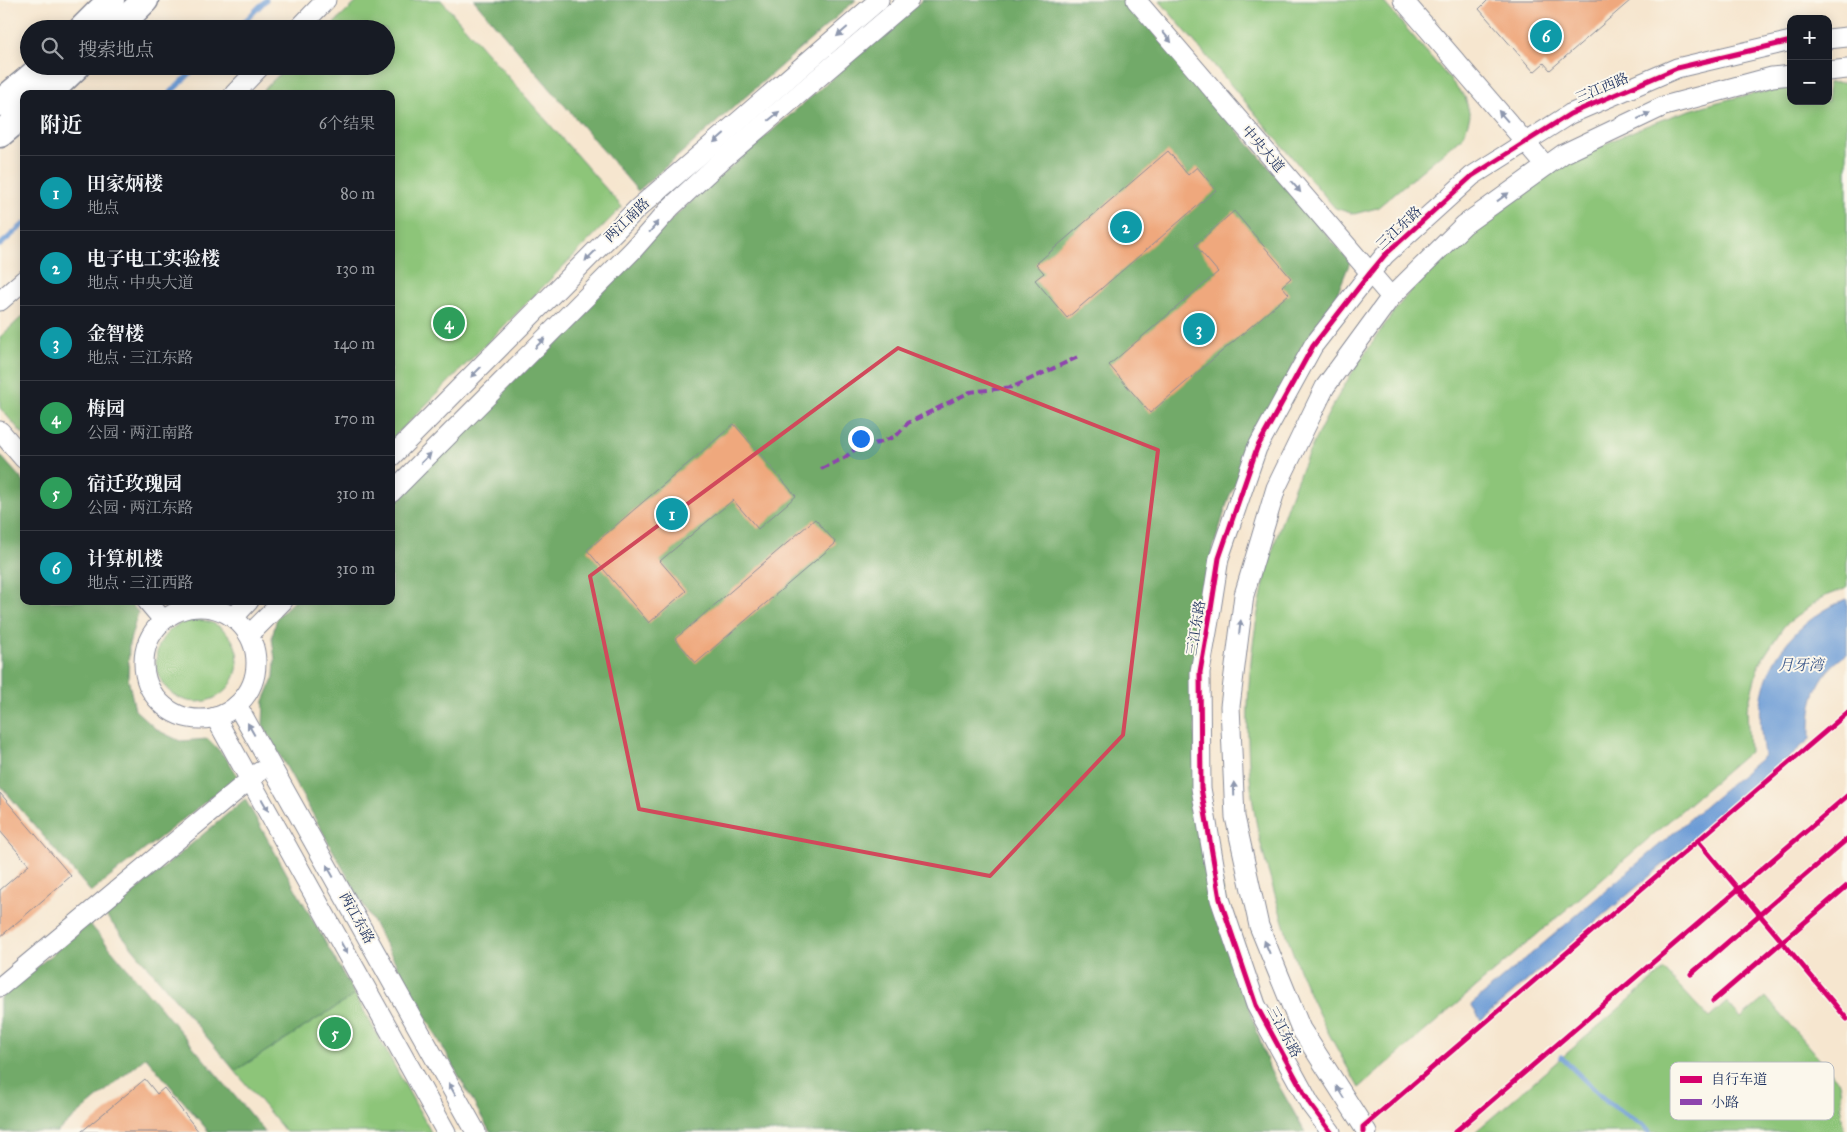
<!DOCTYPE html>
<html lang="zh">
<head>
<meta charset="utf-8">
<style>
  body { margin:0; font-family:"IM FELL Great Primer","Noto Serif SC",serif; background:#242831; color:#f1f3f6 }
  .controls { position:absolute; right:15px; top:15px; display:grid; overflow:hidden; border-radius:10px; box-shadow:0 2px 12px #0003 }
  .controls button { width:45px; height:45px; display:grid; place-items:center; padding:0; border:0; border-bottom:1px solid #363941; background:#171b24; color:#f1f3f6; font:25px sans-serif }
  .you { position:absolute; left:860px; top:438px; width:18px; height:18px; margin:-12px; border:4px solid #fff; border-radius:50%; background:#1a73e8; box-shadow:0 0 0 8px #1a73e833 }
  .badge { display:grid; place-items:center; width:32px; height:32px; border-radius:50%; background:#d1495b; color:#fff; font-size:16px; font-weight:700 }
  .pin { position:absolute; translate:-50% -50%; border:2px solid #fff; box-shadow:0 1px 5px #0006 }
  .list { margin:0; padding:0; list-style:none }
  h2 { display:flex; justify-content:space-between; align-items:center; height:65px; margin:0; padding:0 20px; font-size:21px }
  h2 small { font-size:16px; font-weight:400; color:#9ea1a6 }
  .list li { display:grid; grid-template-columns:32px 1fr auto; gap:15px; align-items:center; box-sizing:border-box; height:75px; padding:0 20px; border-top:1px solid #363941 }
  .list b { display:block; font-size:19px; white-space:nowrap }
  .list p { margin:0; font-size:16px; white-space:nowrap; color:#9ea1a6 }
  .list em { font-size:16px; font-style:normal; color:#9ea1a6 }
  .icon { flex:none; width:28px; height:28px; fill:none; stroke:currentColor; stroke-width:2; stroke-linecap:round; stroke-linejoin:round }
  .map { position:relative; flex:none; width:1847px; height:1132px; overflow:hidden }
  .search { position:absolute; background:#171b24; box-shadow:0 2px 12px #0003; left:20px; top:20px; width:375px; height:55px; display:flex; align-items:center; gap:12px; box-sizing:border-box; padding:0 18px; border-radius:28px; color:#9ea1a6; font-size:19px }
  .panel { position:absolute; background:#171b24; box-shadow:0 2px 12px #0003; left:20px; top:90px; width:375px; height:515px; border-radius:10px }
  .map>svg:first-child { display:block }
</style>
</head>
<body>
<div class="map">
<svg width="1847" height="1132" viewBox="0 0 1847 1132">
  <rect width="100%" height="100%" fill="#fbf7ec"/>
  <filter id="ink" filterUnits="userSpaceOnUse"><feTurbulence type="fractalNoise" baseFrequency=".02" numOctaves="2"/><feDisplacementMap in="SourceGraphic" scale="10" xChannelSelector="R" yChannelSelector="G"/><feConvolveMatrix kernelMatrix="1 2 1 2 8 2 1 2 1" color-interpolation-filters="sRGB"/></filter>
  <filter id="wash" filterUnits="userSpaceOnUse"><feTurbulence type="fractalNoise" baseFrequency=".0096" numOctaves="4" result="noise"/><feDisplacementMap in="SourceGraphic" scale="20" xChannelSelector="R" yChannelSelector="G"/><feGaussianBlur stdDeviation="1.12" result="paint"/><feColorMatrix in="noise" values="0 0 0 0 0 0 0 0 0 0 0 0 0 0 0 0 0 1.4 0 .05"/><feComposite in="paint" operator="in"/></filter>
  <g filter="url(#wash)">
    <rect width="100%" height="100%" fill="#f6e6cf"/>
    <g fill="#8dc579" stroke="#547a6c">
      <path d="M359,0H441L622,207L391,440V94H259L288,66H386V29H328Z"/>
      <path d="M1159,0H1382L1465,97L1470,116L1464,135L1377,208L1354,214L1335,208Z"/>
      <path d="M1847,82V588L1821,598L1784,626L1759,664L1747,709L1749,752L1359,1088C1340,1054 1320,1020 1305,984C1292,954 1283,922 1274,891C1265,862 1257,832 1253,803C1232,648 1275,491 1359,362C1376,337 1393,311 1413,288C1511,181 1646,106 1791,88V101H1828V83Z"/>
      <path d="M24,315V435L0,408V337Z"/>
      <circle cx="197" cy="661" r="41"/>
      <path d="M1664,970L1709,1018L1727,1002L1741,1018L1766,997L1839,1082C1843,1098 1839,1117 1845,1132H1475Z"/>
      <path d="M355,995L431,1132H286L235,1071Z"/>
    </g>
    <g fill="#72aa69" stroke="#466c64">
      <path d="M474,0H856L638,191Z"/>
      <path d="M922,0H1126L1350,262L1336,297L1309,336L1274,402L1229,497L1212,553L1201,605L1196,670L1195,755L1245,996L1270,1070L1305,1132H490L263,725L264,701L274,677L275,659L272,638L277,617L294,601H391V502L679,212Z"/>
      <path d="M0,455L24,482V601H128L138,612L129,644L128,678L135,710L157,730L180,741L208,739L227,759L238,776L91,892L0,785Z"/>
      <path d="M245,799L355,995L235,1071L106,916Z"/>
      <path d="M89,923L265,1132H209L146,1057L57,1132H0V998Z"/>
    </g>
    <path fill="#6d9cd6" stroke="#44669a" d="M1847,599V654C1815,675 1809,703 1810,739L1481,1020L1471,1005L1764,756C1762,739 1759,721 1761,703C1767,654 1803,617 1847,599Z"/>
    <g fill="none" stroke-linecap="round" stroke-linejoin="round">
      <g stroke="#6d9cd6" stroke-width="5">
        <path d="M237,29L266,0"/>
        <path d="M169,94L198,66"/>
        <path d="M0,245L24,224"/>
        <path d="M1561,1057L1607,1102L1643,1125L1649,1132"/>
      </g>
    </g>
    <g id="blocks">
      <g fill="#efa87d">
        <path d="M1488,0H1631L1550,70L1544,63L1534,72L1479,9Z"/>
        <path d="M1168,151L1188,175L1197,167L1216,190L1067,318L1035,280L1044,273L1036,264Z"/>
        <path d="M1234,211L1291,278L1282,286L1289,294L1150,413L1109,365L1218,272L1195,245Z"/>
        <path d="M734,424L796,496L758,529L733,500L660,561L686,591L649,623L587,550Z"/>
        <path d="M815,519L836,543L696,663L675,639Z"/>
        <path d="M0,793L71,876L0,937V890L29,865L0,831Z"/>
        <path d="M145,1079L157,1094L164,1088L199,1132H81Z"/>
      </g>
    </g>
  </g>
  <g filter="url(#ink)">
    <use href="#blocks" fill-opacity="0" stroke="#888a96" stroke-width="1"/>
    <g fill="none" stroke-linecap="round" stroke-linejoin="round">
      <defs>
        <g id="minor">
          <path d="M1136,0L1391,297"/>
          <path d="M1403,0L1546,166"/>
          <path d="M298,29L326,0"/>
          <path d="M1828,39L1847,37"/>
          <path d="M1828,71L1847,69"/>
          <path d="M234,94L261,66"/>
          <path d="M0,301L24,280"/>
          <path d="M0,431L24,459"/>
          <path d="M391,457L637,209L879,0"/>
          <path d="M391,493L633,250L671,207L723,159L909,0"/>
          <path d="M147,601L163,620"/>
          <circle cx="200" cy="663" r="56"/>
          <path d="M234,617L249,601"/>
          <path d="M249,635L283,601"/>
          <path d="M237,705L476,1132"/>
          <path d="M215,717L446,1132"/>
          <path d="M0,987L259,772"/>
          <path d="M1331,1132L1310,1104L1256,1005L1220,899L1201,788L1200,672L1211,609L1219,558L1257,448L1313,346L1370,273L1385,255L1472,176L1570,114L1677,68L1791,41"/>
          <path d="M1367,1132L1301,1029L1259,926L1235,817L1230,706L1244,595L1276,488L1325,387L1391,297L1464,225L1563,154L1664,106L1772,77L1791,75"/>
        </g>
        <g id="secondary">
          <path d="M82,29L111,0"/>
          <path d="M116,29L145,0"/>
          <path d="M48,94L77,66"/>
          <path d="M0,103L44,66"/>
          <path d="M0,134L24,114"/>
        </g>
      </defs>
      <use href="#minor" stroke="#888a96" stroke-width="21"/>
      <use href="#secondary" stroke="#888a96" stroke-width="29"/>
      <use href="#minor" stroke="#fff" stroke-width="19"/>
      <use href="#secondary" stroke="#fff" stroke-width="26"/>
      <path stroke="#8e44ad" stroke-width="4" stroke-dasharray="8 4" stroke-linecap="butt" d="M821,469L844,458L858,447L878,443L896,436L908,423L970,392L1013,387L1078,357"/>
      <defs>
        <g id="cycleway">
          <path d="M1698,841L1847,1019"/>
          <path d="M1691,974L1847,839"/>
          <path d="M1713,1001L1847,886"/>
          <path d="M1331,1132L1310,1104L1256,1005L1220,899L1201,788L1200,672L1211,609L1219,558L1257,448L1313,346L1370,273L1385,255L1472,176L1570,114L1677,68L1791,41"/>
          <path d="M1363,1132V1127L1847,713"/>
          <path d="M1455,1132L1847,796"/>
        </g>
      </defs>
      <use href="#cycleway" stroke="#fbf7ec" stroke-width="8"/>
      <use href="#cycleway" stroke="#d6006c" stroke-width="5"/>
    </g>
    <defs><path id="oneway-solid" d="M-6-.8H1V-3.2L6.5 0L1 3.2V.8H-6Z" transform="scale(1.25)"/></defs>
    <g fill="#8d97ae">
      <use href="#oneway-solid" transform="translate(842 32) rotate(139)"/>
      <use href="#oneway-solid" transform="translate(1167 37) rotate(50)"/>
      <use href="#oneway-solid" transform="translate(774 116) rotate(-40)"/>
      <use href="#oneway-solid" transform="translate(1503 116) rotate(-131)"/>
      <use href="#oneway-solid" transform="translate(1644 116) rotate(-25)"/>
      <use href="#oneway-solid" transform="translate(719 138) rotate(139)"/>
      <use href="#oneway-solid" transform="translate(1296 187) rotate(49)"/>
      <use href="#oneway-solid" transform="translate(1503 197) rotate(-36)"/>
      <use href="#oneway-solid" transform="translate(654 227) rotate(-49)"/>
      <use href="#oneway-solid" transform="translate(590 256) rotate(135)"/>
      <use href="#oneway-solid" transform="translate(540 343) rotate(-45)"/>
      <use href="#oneway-solid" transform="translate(476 372) rotate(135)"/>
      <use href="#oneway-solid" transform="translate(426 458) rotate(-45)"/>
      <use href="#oneway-solid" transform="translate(1240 627) rotate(-83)"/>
      <use href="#oneway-solid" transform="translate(251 729) rotate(-119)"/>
      <use href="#oneway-solid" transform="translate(1234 789) rotate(-92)"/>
      <use href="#oneway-solid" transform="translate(265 805) rotate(61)"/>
      <use href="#oneway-solid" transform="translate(330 871) rotate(-119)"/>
      <use href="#oneway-solid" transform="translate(1267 947) rotate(-112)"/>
      <use href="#oneway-solid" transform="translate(344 948) rotate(61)"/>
      <use href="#oneway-solid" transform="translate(452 1089) rotate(-119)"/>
      <use href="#oneway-solid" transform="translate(1340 1092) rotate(-122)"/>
    </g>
  </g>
  <path fill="none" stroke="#d1495b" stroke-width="4" stroke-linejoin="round" d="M898,348L1158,450L1123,735L990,876L639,809L590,576Z"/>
  <g text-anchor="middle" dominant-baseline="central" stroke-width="4" stroke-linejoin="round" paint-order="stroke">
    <g font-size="14" fill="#1b2f5e" stroke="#fbf7ec">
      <text transform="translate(1602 88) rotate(-23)">三江西路</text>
      <text transform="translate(1263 149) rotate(49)">中央大道</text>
      <text transform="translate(627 220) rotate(-44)">两江南路</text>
      <text transform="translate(1399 228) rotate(-43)">三江东路</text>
      <text transform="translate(1196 628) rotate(-81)">三江东路</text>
      <text transform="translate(357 918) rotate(61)">两江东路</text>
      <text transform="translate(1284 1032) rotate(62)">三江东路</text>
    </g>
    <g font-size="15" font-style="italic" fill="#385588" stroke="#fbf7ec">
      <text x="1801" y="665">月牙湾</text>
    </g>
  </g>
  <rect x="1670" y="1062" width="164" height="58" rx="8" fill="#fbf7ec" stroke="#b8bbc1" stroke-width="1"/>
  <rect x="1680" y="1076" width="22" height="7" fill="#d6006c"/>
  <rect x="1680" y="1099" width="22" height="6" fill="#8e44ad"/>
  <g font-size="14" fill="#1b2f5e">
    <text x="1711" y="1084">自行车道</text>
    <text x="1711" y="1107">小路</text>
  </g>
</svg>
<div class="controls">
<button>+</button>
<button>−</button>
</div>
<div class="you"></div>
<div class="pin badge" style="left:672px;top:514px;background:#0f9aa8">1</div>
<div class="pin badge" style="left:1126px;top:227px;background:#0f9aa8">2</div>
<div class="pin badge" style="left:1199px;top:329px;background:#0f9aa8">3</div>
<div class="pin badge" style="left:449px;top:323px;background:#2e9e5b">4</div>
<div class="pin badge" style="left:335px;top:1033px;background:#2e9e5b">5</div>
<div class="pin badge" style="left:1546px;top:36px;background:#0f9aa8">6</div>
<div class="search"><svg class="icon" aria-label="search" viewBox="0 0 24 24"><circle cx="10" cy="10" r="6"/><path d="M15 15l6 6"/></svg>搜索地点</div>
<section class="panel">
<h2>附近<small>6个结果</small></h2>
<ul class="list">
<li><span class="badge" style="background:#0f9aa8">1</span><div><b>田家炳楼</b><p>地点</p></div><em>80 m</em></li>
<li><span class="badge" style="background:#0f9aa8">2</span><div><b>电子电工实验楼</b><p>地点 · 中央大道</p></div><em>130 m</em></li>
<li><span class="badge" style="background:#0f9aa8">3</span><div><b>金智楼</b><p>地点 · 三江东路</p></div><em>140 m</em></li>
<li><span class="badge" style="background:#2e9e5b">4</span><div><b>梅园</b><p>公园 · 两江南路</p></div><em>170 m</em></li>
<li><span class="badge" style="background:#2e9e5b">5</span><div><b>宿迁玫瑰园</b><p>公园 · 两江东路</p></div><em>310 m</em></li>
<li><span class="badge" style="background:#0f9aa8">6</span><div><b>计算机楼</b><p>地点 · 三江西路</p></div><em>310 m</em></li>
</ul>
</section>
</div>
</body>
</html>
